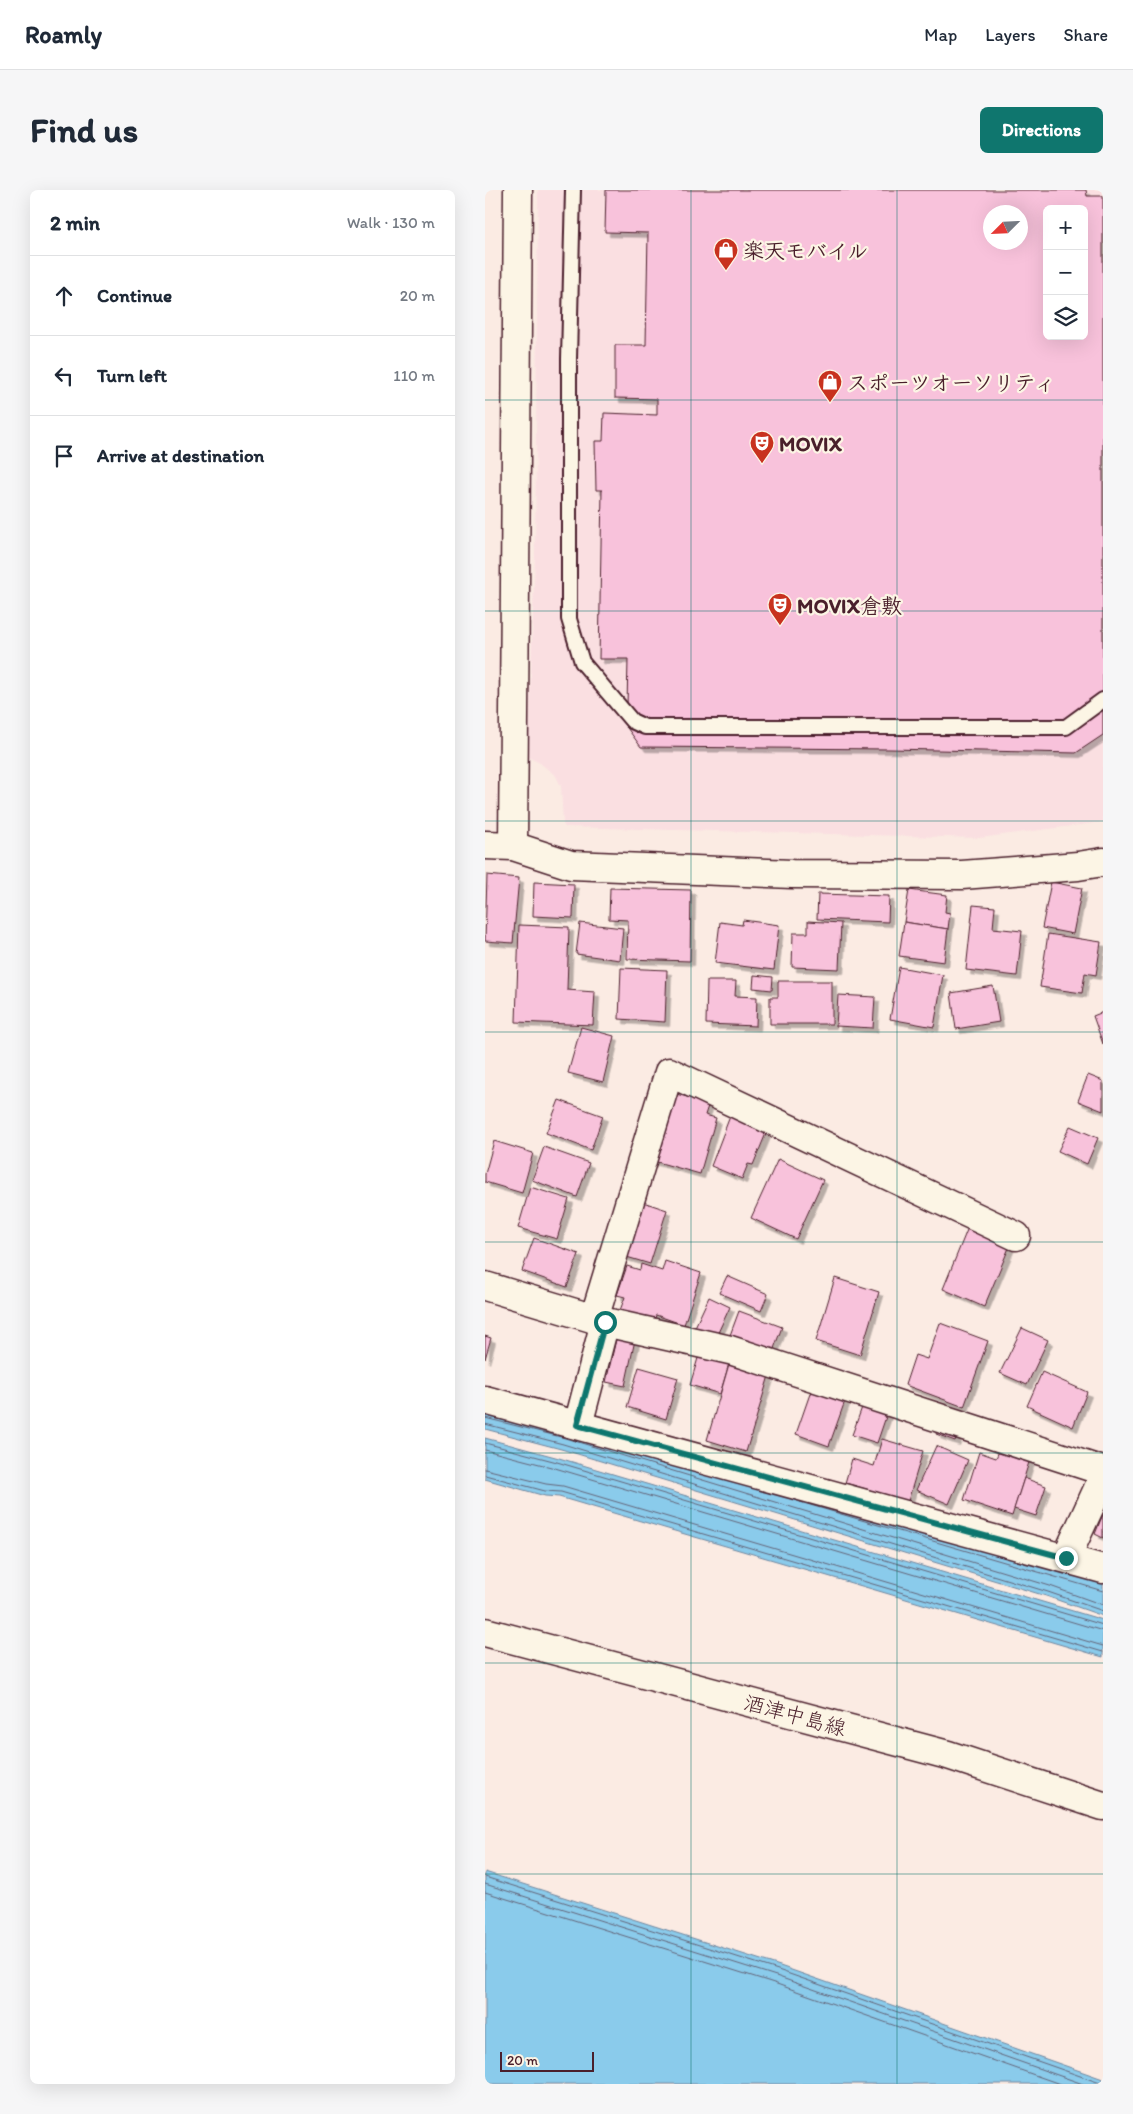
<!DOCTYPE html>
<html lang="en">
<head>
<meta charset="utf-8">
<style>
  body { margin:0; font-family:Itim,"Klee One",sans-serif; background:#f6f6f7; color:#1f2937 }
  .controls { position:absolute; right:15px; top:15px; display:grid; overflow:hidden; border-radius:8px; box-shadow:0 5px 20px #0002 }
  .controls button { width:45px; height:45px; display:grid; place-items:center; padding:0; border:0; border-bottom:1px solid #e0e1e3; background:#fff; color:#1f2937; font:25px sans-serif }
  .compass { position:absolute; left:498px; top:15px; width:45px; height:45px; border-radius:50%; background:#fff; box-shadow:0 5px 20px #0002; rotate:246deg }
  .scale { position:absolute; left:15px; bottom:12px; width:94px; box-sizing:border-box; padding-left:5px; border:2px solid #4a1f2b; border-top:0; font-size:14px; line-height:18px; white-space:nowrap; color:#4a1f2b; -webkit-text-stroke:4px #fcf5e5; paint-order:stroke }
  .stop { position:absolute; width:15px; height:15px; margin:-11px; border:4px solid #0f766e; border-radius:50%; background:#fff }
  .stop.end { background:#0f766e; border-color:#fff; box-shadow:0 1px 5px #0008 }
  .list { margin:0; padding:0; list-style:none }
  h2 { display:flex; justify-content:space-between; align-items:center; height:65px; margin:0; padding:0 20px; font-size:21px }
  h2 small { font-size:16px; font-weight:400; color:#747a83 }
  .list li { display:grid; grid-template-columns:32px 1fr auto; gap:15px; align-items:center; box-sizing:border-box; height:80px; padding:0 20px; border-top:1px solid #e0e1e3 }
  .list b { display:block; font-size:19px; white-space:nowrap }
  .list em { font-size:16px; font-style:normal; color:#747a83 }
  .icon { flex:none; width:28px; height:28px; fill:none; stroke:currentColor; stroke-width:2; stroke-linecap:round; stroke-linejoin:round }
  .map { position:relative; flex:none; width:618px; height:1894px; overflow:hidden; border-radius:8px }
  header { display:flex; align-items:center; gap:30px; box-sizing:border-box; height:70px; padding:0 25px; background:#fff; border-bottom:1px solid #e0e1e3 }
  header strong { font-size:24px }
  nav { display:flex; gap:28px; margin-inline-start:auto; font-size:18px }
  .intro { display:flex; align-items:center; justify-content:space-between; box-sizing:border-box; height:120px; padding:0 30px }
  h1 { margin:0; font-size:35px }
  .button { padding:12px 22px; border-radius:8px; background:#0f766e; color:#fff; font-size:18px; font-weight:700 }
  main { display:flex; gap:30px; padding:0 30px }
  aside { flex:1; background:#fff; border-radius:8px; box-shadow:0 5px 20px #0002 }
  .map>svg:first-child { display:block }
</style>
</head>
<body>
<header>
<strong>Roamly</strong>
<nav><a>Map</a><a>Layers</a><a>Share</a></nav>
</header>
<div class="intro"><h1>Find us</h1><a class="button">Directions</a></div>
<main>
<aside>
<h2>2 min<small>Walk · 130 m</small></h2>
<ul class="list">
<li><svg class="icon" aria-label="ahead" viewBox="0 0 24 24"><path d="M12 20V5M6 11l6-6 6 6"/></svg><div><b>Continue</b></div><em>20 m</em></li>
<li><svg class="icon" aria-label="left" viewBox="0 0 24 24"><path d="M17 20v-9H6M10 6l-5 5 5 5"/></svg><div><b>Turn left</b></div><em>110 m</em></li>
<li><svg class="icon" aria-label="arrive" viewBox="0 0 24 24"><path d="M6 21V4h12l-3 4 3 4H6"/></svg><div><b>Arrive at destination</b></div></li>
</ul>
</aside>
<div class="map">
<svg width="618" height="1894" viewBox="0 0 618 1894">
  <defs>
    <filter id="shadow"><feDropShadow dx="4.5" dy="4.5" stdDeviation="0" flood-color="#0004"/></filter>
  </defs>
  <rect width="100%" height="100%" fill="#fbebe3"/>
  <filter id="ink" filterUnits="userSpaceOnUse"><feTurbulence type="fractalNoise" baseFrequency=".02" numOctaves="2"/><feDisplacementMap in="SourceGraphic" scale="10" xChannelSelector="R" yChannelSelector="G"/><feConvolveMatrix kernelMatrix="1 2 1 2 8 2 1 2 1" color-interpolation-filters="sRGB"/></filter>
  <g filter="url(#ink)">
    <path fill="#fadfe1" fill-rule="evenodd" d="M53,0H618V632L494,648L80,637L78,634L76,596L71,586L55,573L43,567L50,366ZM562,19H599V146H562ZM506,22H536V52H506Z"/>
    <g fill="#8acbeb" stroke="#70869e">
      <path d="M0,1208L618,1391V1426L561,1406L76,1259L0,1239Z"/>
      <path d="M0,1248L74,1268L618,1430V1467L74,1307L60,1306L0,1289Z"/>
      <path d="M0,1682L295,1776L618,1889V1894H0Z"/>
    </g>
    <g fill="none" stroke-linecap="round" stroke-linejoin="round">
      <g stroke="#646478" stroke-width="1">
        <path d="M0,1228L80,1248L565,1396L618,1415"/>
        <path d="M0,1234L78,1254L563,1402L618,1421"/>
        <path d="M0,1253L72,1272L618,1435"/>
        <path d="M0,1260L70,1278L618,1441"/>
        <path d="M0,1279L61,1294L78,1296L618,1456"/>
        <path d="M0,1285L60,1301L76,1302L618,1462"/>
        <path d="M315,1312L618,1401"/>
        <path d="M0,1687L293,1780L618,1894"/>
        <path d="M0,1694L291,1786L598,1894"/>
        <path d="M0,1702L289,1793L575,1894"/>
      </g>
    </g>
    <g fill="#f8c2db" stroke="#4a1f2b" fill-rule="evenodd" filter="url(#shadow)">
      <path d="M121,0H601L602,6H618V545L591,563L405,559L156,557L121,509L132,503L142,516L143,469H114L117,300H111L110,251H118L119,223L172,225V209L130,208V155H161L163,43L120,42ZM562,19H599V146H562ZM506,22H536V52H506Z"/>
      <path d="M2,685L34,688L28,753L0,751Z"/>
      <path d="M49,692L89,694L88,728L48,726Z"/>
      <path d="M566,692L597,698L588,744L557,738Z"/>
      <path d="M125,698L206,700L205,771L142,769L143,730L124,729Z"/>
      <path d="M424,700L462,705L460,722L465,723L463,739L419,732Z"/>
      <path d="M333,704L404,706L403,732L332,729Z"/>
      <path d="M488,715L510,717L508,738L537,741L532,786L481,780Z"/>
      <path d="M258,730L294,735L289,780L230,773L235,732L257,735Z"/>
      <path d="M323,731L356,733L354,779L307,777L308,743H323Z"/>
      <path d="M419,732L463,739L459,772L414,766Z"/>
      <path d="M95,733L138,738L135,770L91,764Z"/>
      <path d="M34,735L84,737L82,800L110,802L108,835L31,832Z"/>
      <path d="M563,744L616,752L611,785L600,783L597,803L555,797Z"/>
      <path d="M414,777L458,785L449,837L405,829Z"/>
      <path d="M136,778L182,780L180,832L134,829Z"/>
      <path d="M269,785L288,787L287,800L268,798Z"/>
      <path d="M222,791H251L250,806L272,807L271,836L221,834Z"/>
      <path d="M293,791H347V834H285V807H293Z"/>
      <path d="M508,796L514,832L471,839L466,803Z"/>
      <path d="M353,805L390,807L388,838L351,836Z"/>
      <path d="M618,822V854L608,826Z"/>
      <path d="M96,837L129,846L118,892L83,883Z"/>
      <path d="M603,885L618,891V921L593,911Z"/>
      <path d="M184,902L224,913L220,925L231,928L215,984L165,970Z"/>
      <path d="M74,910L118,926L106,960L61,943Z"/>
      <path d="M247,921L284,936L268,975L263,974L257,989L226,976Z"/>
      <path d="M585,936L613,948L602,974L573,961Z"/>
      <path d="M9,951L48,963L37,1003L0,992V984Z"/>
      <path d="M59,957L104,973L92,1007L47,990Z"/>
      <path d="M293,969L338,990L311,1049L266,1028Z"/>
      <path d="M45,997L84,1009L72,1049L33,1038Z"/>
      <path d="M152,1010L182,1020L165,1074L135,1065Z"/>
      <path d="M484,1035L526,1053L499,1117L458,1099Z"/>
      <path d="M49,1048L94,1064L82,1097L37,1081Z"/>
      <path d="M180,1071L216,1083L199,1135L171,1125L168,1135L134,1123L140,1107L132,1105L142,1076L155,1080L156,1074L177,1081Z"/>
      <path d="M242,1086L283,1104L276,1121L234,1103Z"/>
      <path d="M350,1088L394,1102L375,1165L331,1151Z"/>
      <path d="M224,1107L245,1117L231,1147L210,1137Z"/>
      <path d="M254,1121L297,1137L287,1164L244,1148Z"/>
      <path d="M455,1133L503,1151L479,1217L420,1195L430,1165L442,1169Z"/>
      <path d="M537,1138L563,1150L542,1195L515,1183Z"/>
      <path d="M132,1145L150,1150L140,1196L121,1192Z"/>
      <path d="M0,1146L6,1148L0,1169Z"/>
      <path d="M216,1158L246,1167L235,1204L205,1195Z"/>
      <path d="M246,1167L286,1179L261,1262L222,1250Z"/>
      <path d="M154,1177L193,1188L181,1229L142,1217Z"/>
      <path d="M557,1182L602,1202L588,1237L542,1216Z"/>
      <path d="M327,1198L360,1211L344,1256L311,1244Z"/>
      <path d="M380,1209L404,1218L392,1253L367,1245Z"/>
      <path d="M455,1231L475,1238L470,1251L451,1244Z"/>
      <path d="M397,1249L438,1261L423,1311L360,1293L367,1269L389,1276Z"/>
      <path d="M451,1256L483,1270L464,1314L431,1300Z"/>
      <path d="M515,1259L545,1269L527,1326L479,1310L494,1262L511,1268Z"/>
      <path d="M539,1288L561,1296L551,1326L529,1319Z"/>
      <path d="M618,1324V1348L610,1344Z"/>
    </g>
    <g fill="none" stroke-linecap="round" stroke-linejoin="round">
      <defs>
        <path id="lane" d="M88,0L84,169V429L97,472L147,531L160,537H581L618,510"/>
        <g id="street">
          <path d="M0,655L28,656L86,675L307,684L477,685L593,676L618,672"/>
          <path d="M28,656L33,0"/>
          <path d="M0,1096L120,1132L93,1235"/>
          <path d="M109,1129L184,882L531,1046"/>
          <path d="M120,1132L245,1160L618,1281"/>
          <path d="M0,1210L618,1379"/>
          <path d="M581,1368L618,1288"/>
        </g>
        <path id="secondary" d="M0,1442L463,1565L618,1616"/>
      </defs>
      <use href="#lane" stroke="#4a1f2b" stroke-width="18"/>
      <use href="#street" stroke="#4a1f2b" stroke-width="31"/>
      <use href="#secondary" stroke="#4a1f2b" stroke-width="31"/>
      <use href="#lane" stroke="#fcf5e5" stroke-width="14"/>
      <use href="#street" stroke="#fcf5e5" stroke-width="28"/>
      <use href="#secondary" stroke="#fcf5e5" stroke-width="28"/>
    </g>
  </g>
  <g fill="none" stroke-linecap="round" stroke-linejoin="round" filter="url(#ink)">
    <path stroke="#0f766e" stroke-width="6" d="M120,1132L92,1235L581,1368"/>
  </g>
  <path fill="none" stroke="#0f766e" stroke-width="1" stroke-opacity="0.55" d="M206,0V1894M412,0V1894M0,210H618M0,421H618M0,631H618M0,842H618M0,1052H618M0,1263H618M0,1473H618M0,1684H618"/>
  <defs>
    <symbol id="shop-pin" viewBox="-11 -11 22 30"><path d="M0 17L-7.5 6A9.5 9.5 0 1 1 7.5 6Z" fill="#c8321e" stroke="#fcf5e5"/><path d="M-5-2.5h2.3a2.7 3.5 0 0 1 5.4 0H5L5.5 6h-11ZM-1.5-2.5h3a1.5 2.3 0 0 0-3 0Z" fill="#fff"/></symbol>
    <symbol id="theatre-pin" viewBox="-11 -11 22 30"><path d="M0 17L-7.5 6A9.5 9.5 0 1 1 7.5 6Z" fill="#c8321e" stroke="#fcf5e5"/><path d="M-5-5.5Q0-4 5-5.5V0Q5 5 0 6Q-5 5-5 0ZM-3.3-2.5H-1v1.5H-3.3ZM1-2.5H3.3v1.5H1ZM-2.8 1Q0 5.5 2.8 1Z" fill="#fff"/></symbol>
  </defs>
  <g fill-rule="evenodd">
    <use href="#shop-pin" x="227" y="46" width="28" height="38"/>
    <use href="#shop-pin" x="331" y="178" width="28" height="38"/>
    <use href="#theatre-pin" x="263" y="239" width="28" height="38"/>
    <use href="#theatre-pin" x="281" y="401" width="28" height="38"/>
  </g>
  <g text-anchor="middle" dominant-baseline="central" stroke-width="4.5" stroke-linejoin="round" paint-order="stroke">
    <g font-size="21" font-weight="bold" fill="#4a1f2b" stroke="#fcf5e5" text-anchor="start">
      <text x="258" y="60">楽天モバイル</text>
      <text x="362" y="192">スポーツオーソリティ</text>
      <text x="294" y="253">MOVIX</text>
      <text x="312" y="415">MOVIX倉敷</text>
    </g>
    <g font-size="21" fill="#4a1f2b" stroke="#fcf5e5">
      <text transform="translate(310 1525) rotate(15)">酒津中島線</text>
    </g>
  </g>
</svg>
<div class="controls">
<button>+</button>
<button>−</button>
<button><svg class="icon" aria-label="layers" viewBox="0 0 24 24"><path d="M12 4l9 5-9 5-9-5zM3 14l9 5 9-5"/></svg></button>
</div>
<svg class="compass" viewBox="-18 -18 36 36"><path d="M0-13l5 13h-10z" fill="#e53935"/><path d="M0 13l5-13h-10z" fill="#747a83"/></svg>
<div class="scale">20 m</div>
<div class="stop" style="left:120px;top:1132px"></div>
<div class="stop end" style="left:581px;top:1368px"></div>
</div>
</main>
</body>
</html>
